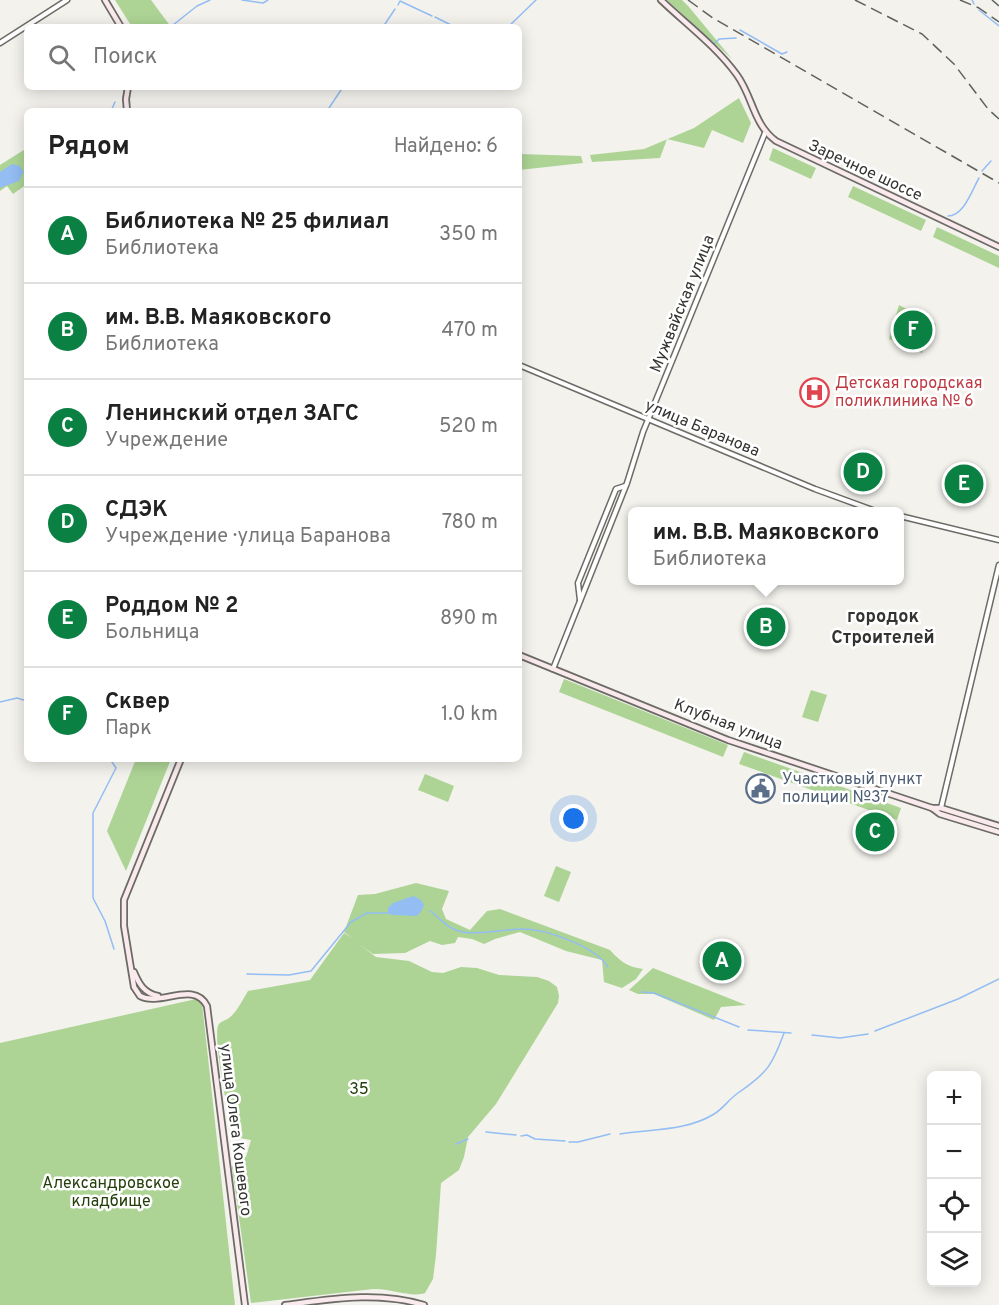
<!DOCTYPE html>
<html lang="ru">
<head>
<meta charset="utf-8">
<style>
  body { margin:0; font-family:Overpass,sans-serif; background:#f2f2f2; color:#222 }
  .controls { position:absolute; right:18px; bottom:18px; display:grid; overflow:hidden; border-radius:9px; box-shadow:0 3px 15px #0003 }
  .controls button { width:54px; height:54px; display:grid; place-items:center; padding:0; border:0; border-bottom:2px solid #e0e0e0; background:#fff; color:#222; font:30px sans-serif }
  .you { position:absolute; left:574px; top:819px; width:21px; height:21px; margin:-15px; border:4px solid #fff; border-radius:50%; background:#1a73e8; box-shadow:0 0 0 9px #1a73e833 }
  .badge { display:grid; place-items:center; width:39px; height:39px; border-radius:50%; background:#0b8043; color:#fff; font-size:20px; font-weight:700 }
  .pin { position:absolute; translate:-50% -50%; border:3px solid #fff; box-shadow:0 2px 6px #0006 }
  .popup { position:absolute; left:628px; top:507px; width:276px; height:78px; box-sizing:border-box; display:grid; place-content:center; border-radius:9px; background:#fff; filter:drop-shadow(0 2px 4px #0005); font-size:20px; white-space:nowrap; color:#767676 }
  .popup b { font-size:22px; color:#222 }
  .popup::after { content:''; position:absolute; left:50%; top:100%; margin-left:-12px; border:12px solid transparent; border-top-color:#fff }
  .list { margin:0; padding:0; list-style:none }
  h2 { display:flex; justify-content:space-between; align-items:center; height:78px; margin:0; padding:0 24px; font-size:26px }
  h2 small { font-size:20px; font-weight:400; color:#767676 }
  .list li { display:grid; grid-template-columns:39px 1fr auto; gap:18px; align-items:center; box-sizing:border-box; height:96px; padding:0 24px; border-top:2px solid #e0e0e0 }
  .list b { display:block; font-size:22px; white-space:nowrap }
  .list p { margin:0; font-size:20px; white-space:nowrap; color:#767676 }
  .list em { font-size:20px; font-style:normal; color:#767676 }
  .icon { flex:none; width:33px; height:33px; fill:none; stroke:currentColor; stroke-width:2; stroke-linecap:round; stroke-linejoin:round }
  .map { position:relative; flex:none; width:999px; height:1305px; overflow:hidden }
  .search { position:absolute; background:#fff; box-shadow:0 3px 15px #0003; left:24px; top:24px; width:498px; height:66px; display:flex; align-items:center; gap:15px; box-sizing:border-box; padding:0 21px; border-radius:9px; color:#767676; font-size:22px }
  .panel { position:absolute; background:#fff; box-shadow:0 3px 15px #0003; left:24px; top:108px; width:498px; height:654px; border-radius:9px }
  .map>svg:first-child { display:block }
</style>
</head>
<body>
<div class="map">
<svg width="999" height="1305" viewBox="0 0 999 1305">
  <rect width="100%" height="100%" fill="#f3f2ed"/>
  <g fill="#add495">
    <path d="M115,0H151L171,27H132Z"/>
    <path d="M667,0H682L689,7L732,59Z"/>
    <path d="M739,98L751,123L743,143L712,130L704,148L667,139L660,158L592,162L590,155L644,149L694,128Z"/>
    <path d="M27,148V184L13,194L7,186L0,191V165Z"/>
    <path d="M773,148L816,168L811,179L769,160Z"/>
    <path d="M519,154L581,156L583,163L519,170Z"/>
    <path d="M853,186L926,220L921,231L848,197Z"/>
    <path d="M937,227L999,256V268L933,237Z"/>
    <path d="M899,305L936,324L922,353L889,339Z"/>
    <path d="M564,679L728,745L723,757L559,692Z"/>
    <path d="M811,690L827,695L818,722L802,717Z"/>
    <path d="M744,752L901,808L897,820L739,764Z"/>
    <path d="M136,759H171L126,871L107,831Z"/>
    <path d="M425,774L454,786L448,802L418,790Z"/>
    <path d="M556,866L571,872L559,902L544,896Z"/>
    <path d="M416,883L449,891L442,909L446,919L470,930L487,911L500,909L610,950C620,961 627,967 643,969L636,979L622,988L604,982L602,960L566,951L520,932L495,939L484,944L472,939L458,937L455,943L442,945L430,941L405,953L373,954L359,944L376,957L409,961L432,972L443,973L461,967L477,968L499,975L537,977L549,981L557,987L559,996L558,1003L496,1104L468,1137L464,1157L459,1170L441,1183L436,1255L433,1279L425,1293C412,1298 389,1288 373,1289L251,1303L232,1167L239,1157H246L251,1140L234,1137C238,1127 229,1116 227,1106C224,1092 214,1037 218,1026C220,1021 225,1021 229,1018C237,1012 243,999 248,991L310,980L344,933L352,938L344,932L358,895L375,894Z"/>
    <path d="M653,968L746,1005L721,1007L714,1020L654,994H638L629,990Z"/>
    <path d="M196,999L202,1003L235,1305H0V1043Z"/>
  </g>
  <g fill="#93bdf3">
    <path d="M12,164L20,166L23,172L19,181L0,188V172Z"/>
    <path d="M413,896L420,899L424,905L422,910L417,916L392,915L388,913V908L393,903Z"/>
  </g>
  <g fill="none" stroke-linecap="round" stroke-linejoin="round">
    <g stroke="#93bdf3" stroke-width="1.5">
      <path d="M242,0L263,3L268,0"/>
      <path d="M972,0L974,4"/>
      <path d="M398,5L400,1L432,16"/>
      <path d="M979,10L999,26"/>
      <path d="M435,17L455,27"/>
      <path d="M173,25L197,6L210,0"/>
      <path d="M383,27L395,9"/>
      <path d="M508,27L536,0"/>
      <path d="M740,30L782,54L787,52"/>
      <path d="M713,45L719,39L736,38"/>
      <path d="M111,111L115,102"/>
      <path d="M327,111L343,87"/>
      <path d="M982,171L991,161"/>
      <path d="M23,172L27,170"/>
      <path d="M948,216C964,216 972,190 979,178"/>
      <path d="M0,702L17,698L27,701"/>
      <path d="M110,759L116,768L93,813V898L105,921L114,949"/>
      <path d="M430,911C439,917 446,927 456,930C474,937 502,929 521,929C545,928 596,947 608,967"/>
      <path d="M247,974L289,975L311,971L351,922L367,913H388"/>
      <path d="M642,992L654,993L739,1027"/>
      <path d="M748,1030L791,1033"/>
      <path d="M875,1031L958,999L999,979"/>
      <path d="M812,1035L840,1038L868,1034"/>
      <path d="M486,1132L516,1135"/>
      <path d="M620,1134C651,1129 687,1131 714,1114C723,1109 729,1099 738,1093C767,1073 772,1066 784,1033"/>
      <path d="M521,1136L527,1135L535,1139L565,1141"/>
      <path d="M569,1142H578L610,1134"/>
      <path d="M456,1144L468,1139"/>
    </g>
    <defs>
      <g id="tertiary">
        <path d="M0,43L67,0"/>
        <path d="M519,365L815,489L878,512"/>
        <path d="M900,516L999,540"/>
        <path d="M580,600L578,583L616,489L625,486"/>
        <path d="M553,669L627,483L643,432L765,133"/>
        <path d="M941,808L999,565"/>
      </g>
      <g id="secondary">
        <path d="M105,0L121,27"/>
        <path d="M661,0C686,24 716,46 737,75C753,97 753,124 776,141L999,247"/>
        <path d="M127,111L126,99L128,87"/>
        <path d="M519,655L728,740L932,808H941L999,826"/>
        <path d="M181,759L124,900V926L134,987L140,996C160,1007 194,980 207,1006L245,1305"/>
        <path d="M932,808L940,814L999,832"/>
        <path d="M134,972C139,984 144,993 158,996"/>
        <path d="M285,1305C332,1299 378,1291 424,1305"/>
      </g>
    </defs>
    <use href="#tertiary" stroke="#6c6b66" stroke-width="7"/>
    <use href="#secondary" stroke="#6c6b66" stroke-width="8"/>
    <use href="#tertiary" stroke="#fff" stroke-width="4"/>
    <use href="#secondary" stroke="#faeaed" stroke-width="4.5"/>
    <g stroke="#60605d" stroke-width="1.5" stroke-dasharray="12 6" stroke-linecap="butt">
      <path d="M688,0L713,18L999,183"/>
      <path d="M855,0L922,34L954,64L988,109L999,119"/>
      <path d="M960,0L979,8L999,22"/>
      <path d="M992,0L999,6"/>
    </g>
  </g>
  <defs>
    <symbol id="hospital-ring" viewBox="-11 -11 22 22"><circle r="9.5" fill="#fff" stroke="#e0444e" stroke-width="1.5"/><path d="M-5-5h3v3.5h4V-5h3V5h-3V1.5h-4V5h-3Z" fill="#e0444e"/></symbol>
    <symbol id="civic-ring" viewBox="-11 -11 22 22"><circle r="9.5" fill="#fff" stroke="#5c6f8a" stroke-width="1.5"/><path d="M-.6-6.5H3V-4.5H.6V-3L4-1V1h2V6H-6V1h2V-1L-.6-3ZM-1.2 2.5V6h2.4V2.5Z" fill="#5c6f8a"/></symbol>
  </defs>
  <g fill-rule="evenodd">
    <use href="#hospital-ring" x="798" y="376" width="33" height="33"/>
    <use href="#civic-ring" x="744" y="772" width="33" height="33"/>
  </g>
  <g text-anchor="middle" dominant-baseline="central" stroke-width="5" stroke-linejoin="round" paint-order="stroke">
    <g font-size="16" fill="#333331" stroke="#fff">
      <text transform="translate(865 171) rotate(25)">Заречное шоссе</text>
      <text transform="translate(683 304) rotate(-68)">Мужвайская улица</text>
      <text transform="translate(702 429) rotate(23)">улица Баранова</text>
      <text transform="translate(728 725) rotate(21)">Клубная улица</text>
      <text transform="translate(235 1130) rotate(83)">улица Олега Кошевого</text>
    </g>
    <g font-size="16" fill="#be3a42" stroke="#fff" text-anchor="start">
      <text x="835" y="384">Детская городская<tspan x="835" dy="18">поликлиника № 6</tspan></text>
    </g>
    <g font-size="16" fill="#4e5e75" stroke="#fff" text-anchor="start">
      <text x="782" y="780">Участковый пункт<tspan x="782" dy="18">полиции №37</tspan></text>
    </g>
    <g font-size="16" fill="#233f0a" stroke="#fff">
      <text x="359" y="1090">35</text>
      <text x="111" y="1184">Александровское<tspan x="111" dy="18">кладбище</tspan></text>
    </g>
    <g font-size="18" font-weight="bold" fill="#333331" stroke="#fff">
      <text x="883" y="617">городок<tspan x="883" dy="21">Строителей</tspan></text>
    </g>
  </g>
</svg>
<div class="controls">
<button>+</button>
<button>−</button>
<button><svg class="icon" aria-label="locate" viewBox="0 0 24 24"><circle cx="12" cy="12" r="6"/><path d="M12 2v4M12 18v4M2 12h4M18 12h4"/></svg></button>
<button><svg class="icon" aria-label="layers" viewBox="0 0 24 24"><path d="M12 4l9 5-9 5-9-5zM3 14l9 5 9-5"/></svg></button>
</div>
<div class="you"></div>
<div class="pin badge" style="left:722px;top:961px">A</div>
<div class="pin badge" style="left:766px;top:627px">B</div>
<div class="popup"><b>им. В.В. Маяковского</b>Библиотека</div>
<div class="pin badge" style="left:875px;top:832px">C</div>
<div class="pin badge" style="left:863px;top:472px">D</div>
<div class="pin badge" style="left:964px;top:484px">E</div>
<div class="pin badge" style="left:913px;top:330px">F</div>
<div class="search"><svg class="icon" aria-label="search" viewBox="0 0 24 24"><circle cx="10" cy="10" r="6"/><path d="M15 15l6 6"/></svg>Поиск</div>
<section class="panel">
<h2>Рядом<small>Найдено: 6</small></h2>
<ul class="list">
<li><span class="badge">A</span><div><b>Библиотека № 25 филиал</b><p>Библиотека</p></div><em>350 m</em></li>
<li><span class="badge">B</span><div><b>им. В.В. Маяковского</b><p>Библиотека</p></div><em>470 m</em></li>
<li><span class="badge">C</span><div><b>Ленинский отдел ЗАГС</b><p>Учреждение</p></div><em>520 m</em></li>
<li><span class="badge">D</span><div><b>СДЭК</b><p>Учреждение · улица Баранова</p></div><em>780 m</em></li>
<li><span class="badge">E</span><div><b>Роддом № 2</b><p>Больница</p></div><em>890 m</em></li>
<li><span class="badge">F</span><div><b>Сквер</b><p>Парк</p></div><em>1.0 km</em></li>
</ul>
</section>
</div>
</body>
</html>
